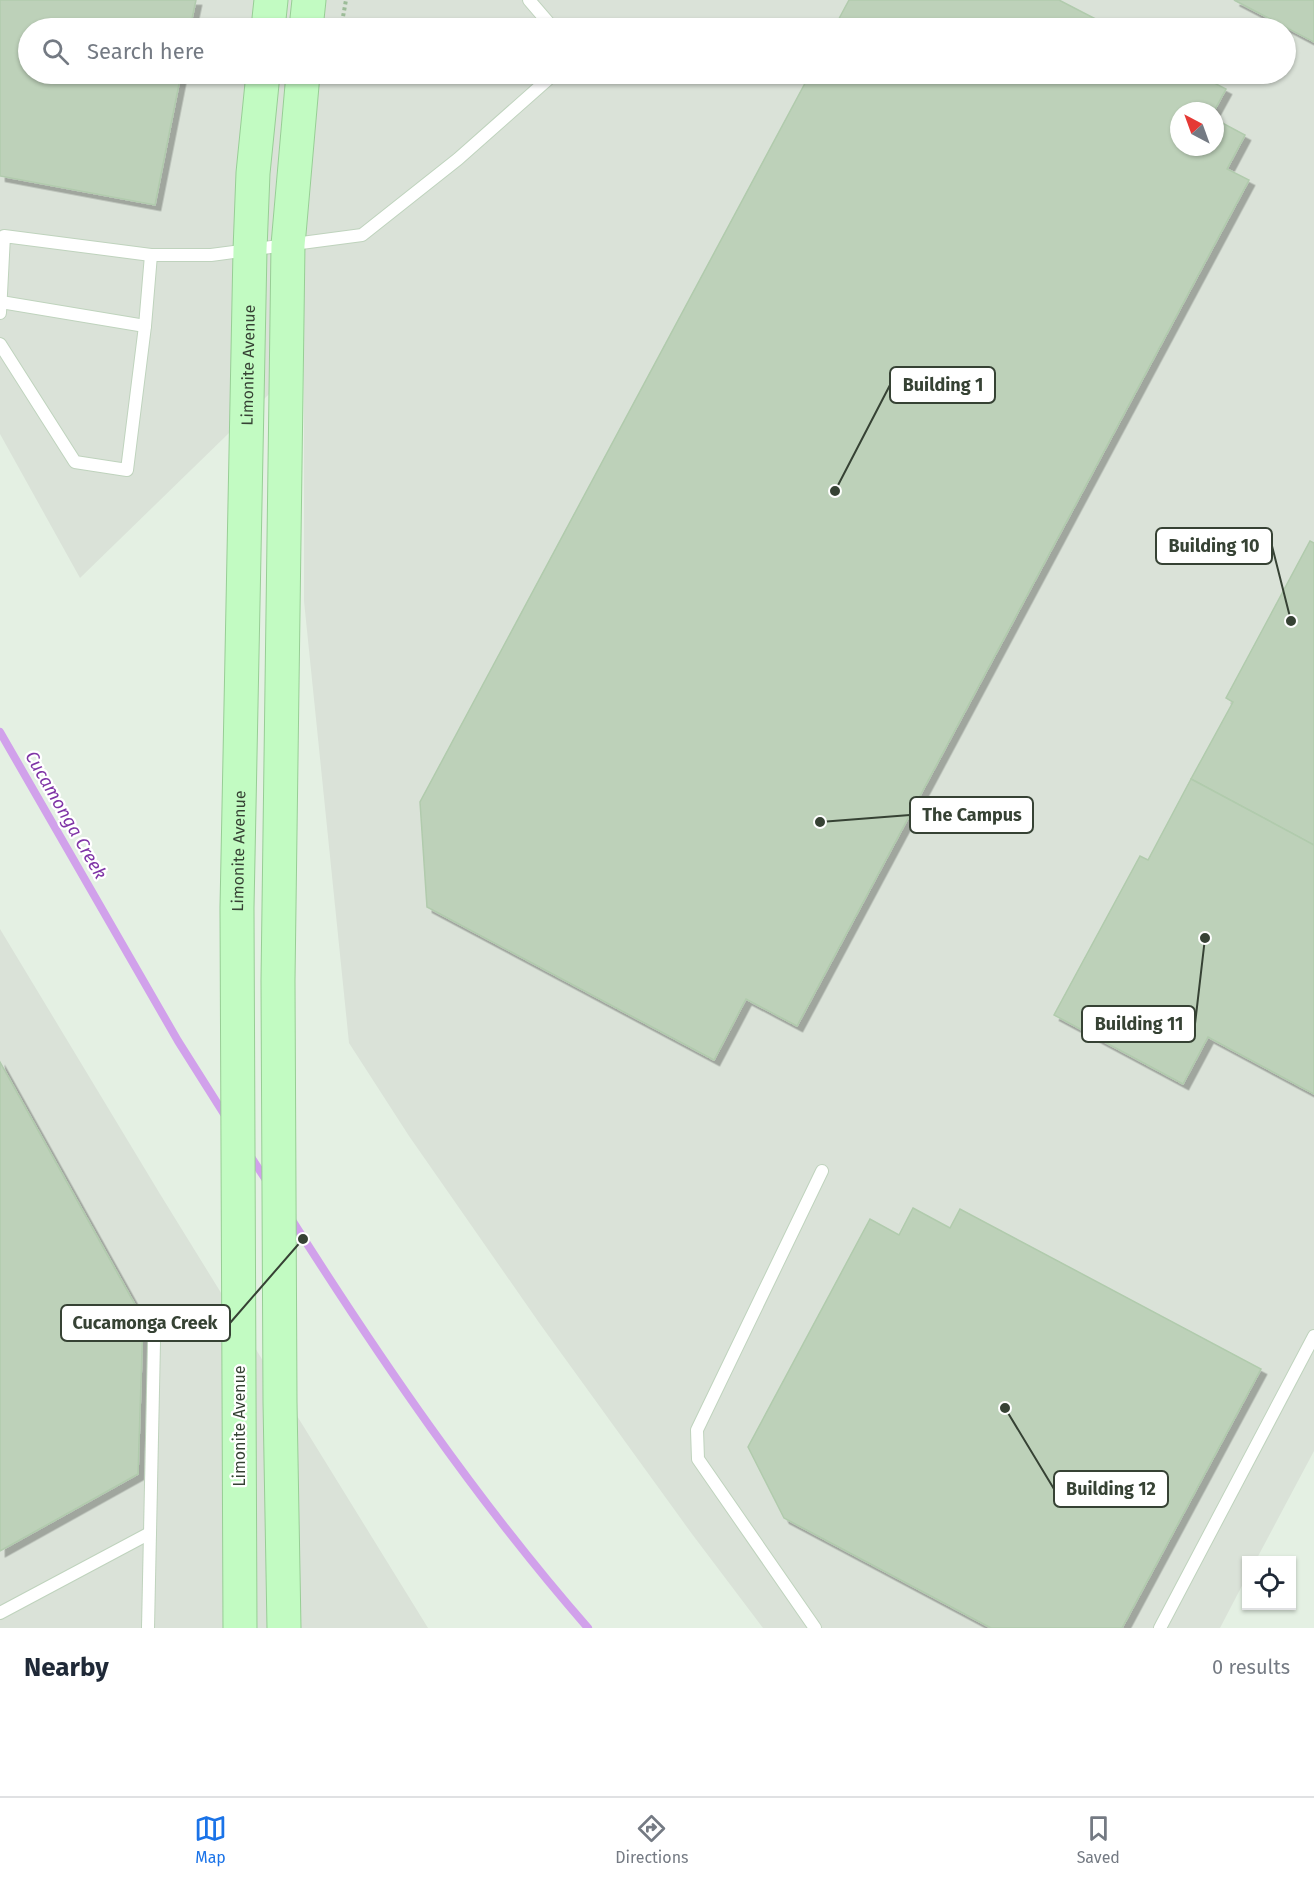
<!DOCTYPE html>
<html lang="en">
<head>
<meta charset="utf-8">
<style>
  body { margin:0; font-family:"Fira Sans",sans-serif; background:#f6f6f7; color:#1f2937 }
  .controls { position:absolute; right:18px; bottom:18px; display:grid; overflow:hidden; border-radius:0px; box-shadow:0 2px 4px #0004 }
  .controls button { width:54px; height:54px; display:grid; place-items:center; padding:0; border:0; border-bottom:2px solid #e0e1e3; background:#fff; color:#1f2937; font:30px sans-serif }
  .compass { position:absolute; left:1170px; top:102px; width:54px; height:54px; border-radius:50%; background:#fff; box-shadow:0 2px 4px #0004; rotate:319deg }
  .list { margin:0; padding:0; list-style:none }
  h2 { display:flex; justify-content:space-between; align-items:center; height:78px; margin:0; padding:0 24px; font-size:26px }
  h2 small { font-size:20px; font-weight:400; color:#747a83 }
  .icon { flex:none; width:33px; height:33px; fill:none; stroke:currentColor; stroke-width:2; stroke-linecap:round; stroke-linejoin:round }
  .map { position:relative; flex:none; width:1314px; height:1628px; overflow:hidden }
  .search { position:absolute; background:#fff; box-shadow:0 2px 4px #0004; left:18px; right:18px; top:18px; height:66px; display:flex; align-items:center; gap:15px; box-sizing:border-box; padding:0 21px; border-radius:33px; color:#747a83; font-size:22px }
  .sheet { height:168px; background:#fff }
  nav { display:flex; justify-content:space-around; align-items:center; box-sizing:border-box; height:84px; border-top:2px solid #e0e1e3; background:#fff; font-size:16px; color:#747a83 }
  nav a { display:grid; justify-items:center; gap:3px }
  nav .on { color:#1a73e8 }
  .map>svg:first-child { display:block }
</style>
</head>
<body>
<div class="map">
<svg width="1314" height="1628" viewBox="0 0 1314 1628">
  <defs>
    <filter id="shadow"><feDropShadow dx="5.5" dy="5.5" stdDeviation="0" flood-color="#0004"/></filter>
  </defs>
  <rect width="100%" height="100%" fill="#e4f0e3"/>
  <g fill="#dae2d8" fill-rule="evenodd">
    <path d="M0,0H1314V1451L1256,1560H1246V1578L1220,1628H763L692,1534L540,1324L409,1136L349,1043L304,601V360L80,578L0,434ZM28,28H1286V74H28ZM1179,111H1215V147H1179Z"/>
    <path d="M0,929L160,1194L428,1628H0Z"/>
  </g>
  <g fill="none" stroke-linecap="round" stroke-linejoin="round">
    <g stroke="#d1a1eb" stroke-width="8">
      <path d="M0,732L178,1041L226,1117"/>
      <path d="M249,1154L268,1183"/>
      <path d="M290,1217C380,1359 477,1501 588,1628"/>
    </g>
  </g>
  <g fill="#bdd1b9" stroke="#b1cbad" stroke-width="1.5" filter="url(#shadow)">
    <path d="M0,0H196L190,28H28V74H181L155,205L0,176Z"/>
    <path d="M849,0H1059L1113,28H834Z"/>
    <path d="M1234,0H1314V42Z"/>
    <path d="M810,74H1197L1226,89L1214,111H1179V147H1215V119L1245,135L1227,169L1249,180L797,1026L746,999L714,1060L427,907L420,802Z"/>
    <path d="M1310,541L1314,543V845L1191,779L1233,702L1226,698Z"/>
    <path d="M1191,779L1314,845V1094L1208,1037L1183,1084L1054,1015L1140,856L1148,860Z"/>
    <path d="M0,1062L143,1319L138,1474L0,1551Z"/>
    <path d="M913,1208L950,1228L960,1209L1261,1369L1122,1628H991L784,1518L748,1447L870,1219L899,1235Z"/>
  </g>
  <g fill="none" stroke-linecap="round" stroke-linejoin="round">
    <defs>
      <g id="service">
        <path d="M529,0L553,28"/>
        <path d="M1,302L145,326"/>
        <path d="M0,313L4,236L151,255H211L362,235L458,159L554,74"/>
        <path d="M0,344L75,462L127,470L145,326L151,255"/>
        <path d="M0,1613L150,1533"/>
        <path d="M148,1628L154,1342"/>
        <path d="M815,1628L698,1459L697,1430L822,1171"/>
        <path d="M1160,1628L1314,1336"/>
      </g>
      <g id="secondary">
        <path d="M268,28L271,0"/>
        <path d="M306,28L309,0"/>
        <path id="s1" d="M240,1628L237,908L250,250L253,173L263,74"/>
        <path d="M284,1628L280,1402L278,980L288,245L303,74"/>
      </g>
    </defs>
    <use href="#service" stroke="#bfd3bd" stroke-width="14"/>
    <use href="#secondary" stroke="#97ce95" stroke-width="35"/>
    <path stroke="#9cbc98" stroke-width="4" stroke-dasharray="3 3" stroke-linecap="butt" d="M341,28L346,0"/>
    <use href="#service" stroke="#fff" stroke-width="12"/>
    <use href="#secondary" stroke="#c2fbc2" stroke-width="33"/>
  </g>
  <g text-anchor="middle" dominant-baseline="central" stroke-width="4.5" stroke-linejoin="round" paint-order="stroke">
    <g font-size="16" fill="#364234" stroke="#fff">
      <text stroke="none"><textPath href="#s1" startOffset="1263">Limonite Avenue</textPath></text>
      <text stroke="none"><textPath href="#s1" startOffset="777">Limonite Avenue</textPath></text>
      <text transform="translate(239 1426) rotate(-90)">Limonite Avenue</text>
    </g>
    <g font-size="18" font-style="italic" fill="#7f34a6" stroke="#fff">
      <text transform="translate(66 815) rotate(60)">Cucamonga Creek</text>
    </g>
  </g>
  <path fill="none" stroke="#364234" stroke-width="2" d="M835 491L890 385M1291 621L1272 546M820 822L910 815M1205 938L1195 1024M303 1239L230 1323M1005 1408L1054 1489"/>
  <g fill="#364234" stroke="#fff" stroke-width="2">
    <circle cx="835" cy="491" r="6"/>
    <circle cx="1291" cy="621" r="6"/>
    <circle cx="820" cy="822" r="6"/>
    <circle cx="1205" cy="938" r="6"/>
    <circle cx="303" cy="1239" r="6"/>
    <circle cx="1005" cy="1408" r="6"/>
  </g>
  <g fill="#fff" stroke="#364234" stroke-width="2">
    <rect x="890" y="367" width="105" height="36" rx="6"/>
    <rect x="1156" y="528" width="116" height="36" rx="6"/>
    <rect x="910" y="797" width="123" height="36" rx="6"/>
    <rect x="1082" y="1006" width="113" height="36" rx="6"/>
    <rect x="61" y="1305" width="169" height="36" rx="6"/>
    <rect x="1054" y="1471" width="114" height="36" rx="6"/>
  </g>
  <g font-size="18" text-anchor="middle" font-weight="bold" fill="#364234">
    <text x="943" y="391">Building 1</text>
    <text x="1214" y="552">Building 10</text>
    <text x="972" y="821">The Campus</text>
    <text x="1139" y="1030">Building 11</text>
    <text x="145" y="1329">Cucamonga Creek</text>
    <text x="1111" y="1495">Building 12</text>
  </g>
</svg>
<div class="controls">
<button><svg class="icon" aria-label="locate" viewBox="0 0 24 24"><circle cx="12" cy="12" r="6"/><path d="M12 2v4M12 18v4M2 12h4M18 12h4"/></svg></button>
</div>
<svg class="compass" viewBox="-18 -18 36 36"><path d="M0-13l5 13h-10z" fill="#e53935"/><path d="M0 13l5-13h-10z" fill="#747a83"/></svg>
<div class="search"><svg class="icon" aria-label="search" viewBox="0 0 24 24"><circle cx="10" cy="10" r="6"/><path d="M15 15l6 6"/></svg>Search here</div>
</div>
<section class="sheet">
<h2>Nearby<small>0 results</small></h2>
<ul class="list">
</ul>
</section>
<nav>
<a class="on"><svg class="icon" aria-label="map" viewBox="0 0 24 24"><path d="M3 6l6-2 6 2 6-2v14l-6 2-6-2-6 2zM9 4v14M15 6v14"/></svg>Map</a>
<a><svg class="icon" aria-label="directions" viewBox="0 0 24 24"><path d="M12 3l9 9-9 9-9-9zM9 14v-3h6M13 9l2 2-2 2"/></svg>Directions</a>
<a><svg class="icon" aria-label="saved" viewBox="0 0 24 24"><path d="M7 4h10v16l-5-4-5 4z"/></svg>Saved</a>
</nav>
</body>
</html>
